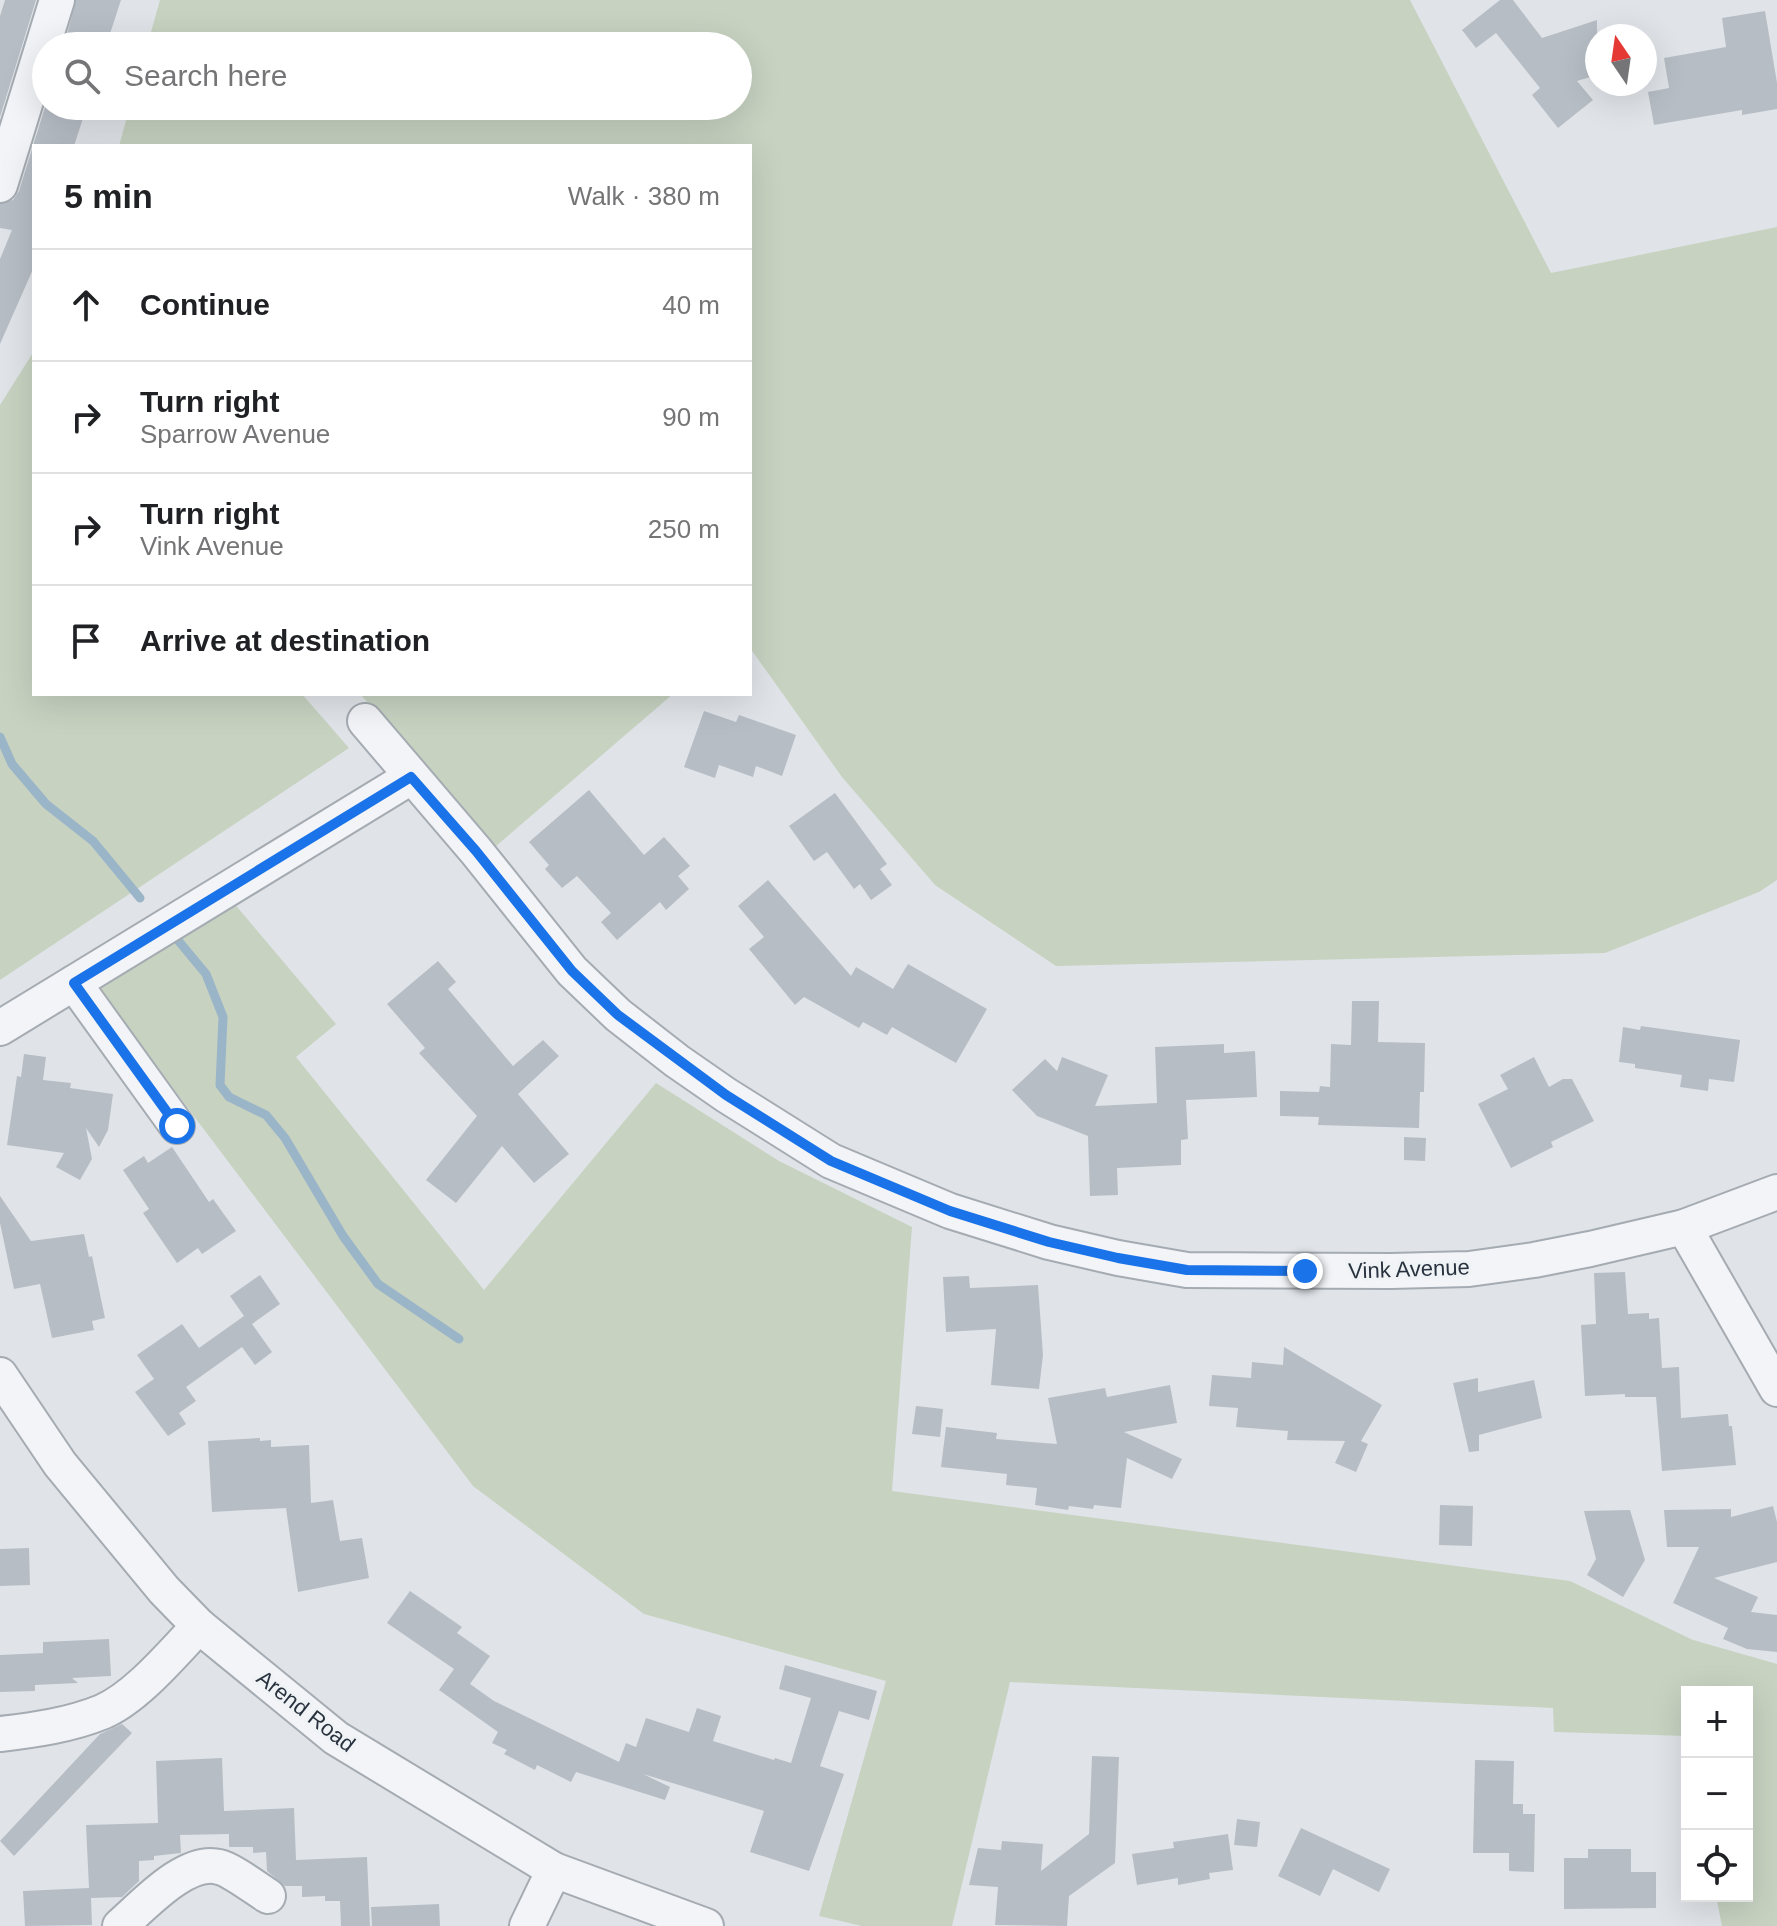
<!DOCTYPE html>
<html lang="en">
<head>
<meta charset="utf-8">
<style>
  body { margin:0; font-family:Helvetica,sans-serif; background:#f6f6f6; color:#202124 }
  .controls { position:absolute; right:24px; bottom:24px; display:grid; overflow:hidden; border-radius:0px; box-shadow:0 8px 32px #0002 }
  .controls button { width:72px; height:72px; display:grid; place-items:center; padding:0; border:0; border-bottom:2px solid #e0e0e0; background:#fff; color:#202124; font:40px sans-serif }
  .compass { position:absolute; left:1585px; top:24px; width:72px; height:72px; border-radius:50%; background:#fff; box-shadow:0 8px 32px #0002; rotate:347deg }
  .stop { position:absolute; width:24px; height:24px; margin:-18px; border:6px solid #1a73e8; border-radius:50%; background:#fff }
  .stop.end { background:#1a73e8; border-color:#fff; box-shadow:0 2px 8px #0008 }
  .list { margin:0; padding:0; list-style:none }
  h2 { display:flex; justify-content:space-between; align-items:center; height:104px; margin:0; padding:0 32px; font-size:34px }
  h2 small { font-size:26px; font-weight:400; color:#757577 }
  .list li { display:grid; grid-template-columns:52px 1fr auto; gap:24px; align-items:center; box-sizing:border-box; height:112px; padding:0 32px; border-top:2px solid #e0e0e0 }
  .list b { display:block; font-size:30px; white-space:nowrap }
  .list p { margin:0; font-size:26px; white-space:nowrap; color:#757577 }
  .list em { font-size:26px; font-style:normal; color:#757577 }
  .icon { flex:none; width:44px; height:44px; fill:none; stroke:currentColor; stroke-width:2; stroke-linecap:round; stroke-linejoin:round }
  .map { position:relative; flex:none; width:1777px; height:1926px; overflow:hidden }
  .search { position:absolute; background:#fff; box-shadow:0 8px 32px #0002; left:32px; top:32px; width:720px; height:88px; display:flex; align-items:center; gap:20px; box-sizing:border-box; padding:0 28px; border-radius:44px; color:#757577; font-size:30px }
  .panel { position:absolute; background:#fff; box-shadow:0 8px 32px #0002; left:32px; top:144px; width:720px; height:552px; border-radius:0px }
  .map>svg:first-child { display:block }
</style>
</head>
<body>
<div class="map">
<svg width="1777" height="1926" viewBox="0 0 1777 1926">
  <rect width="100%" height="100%" fill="#e0e4e8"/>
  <g fill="#c7d2c1">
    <path d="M160,0H1410L1551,273L1777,227V880L1759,892L1605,953L1056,966L935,885L842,777L750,648V146H119L130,106H738V46H147Z"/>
    <path d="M34,351V694H302L349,748L0,980V405Z"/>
    <path d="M360,694H673L495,847Z"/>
    <path d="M227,895L336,1024L296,1057L484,1290L656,1083L779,1161L912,1227L892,1491L1570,1581L1693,1640L1777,1664V1926H1722L1716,1896H1747V1692H1687V1736L1554,1732L1553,1708L1010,1682L952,1926H862L819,1916L886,1681L644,1614L473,1486L92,981Z"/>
  </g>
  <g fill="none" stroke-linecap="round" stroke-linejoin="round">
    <g stroke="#9bb5c8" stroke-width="9">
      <path d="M0,737L12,764L46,804L93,841L140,898"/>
      <path d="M172,933L206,974L223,1017L220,1085L229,1097L266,1115L285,1138L343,1236L378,1284L459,1339"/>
    </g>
  </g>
  <g fill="#b7bdc5">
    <path d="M5,0H36L0,117V16Z"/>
    <path d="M76,0H121L106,46H64Z"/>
    <path d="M1500,0H1513L1542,38L1597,20V75L1577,81L1593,100L1558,128L1532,95L1540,88L1496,33L1476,48L1462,30Z"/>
    <path d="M1765,11L1777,83V109L1742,115V110L1654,125L1648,92L1669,88L1664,58L1726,47L1722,18Z"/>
    <path d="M46,104V106H87L74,146H34V267L0,344V259L12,230L0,228V204L13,200L19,191Z"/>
    <path d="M704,711L736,722L739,715L796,735L782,776L756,766L753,777L719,765L715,778L684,767Z"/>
    <path d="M589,790L644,855L664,837L690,866L678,876L689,889L666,910L660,902L617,940L601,922L611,913L577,876L562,888L545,869L549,865L529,842Z"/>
    <path d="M835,793L887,864L880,869L892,885L871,900L860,884L854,889L827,852L814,861L789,826Z"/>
    <path d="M768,880L851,976L856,967L893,989L908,964L987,1009L956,1063L892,1027L887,1035L863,1022L859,1028L804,997L795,1005L749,949L764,937L738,906Z"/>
    <path d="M438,961L456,982L448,989L513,1066L543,1040L559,1056L518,1094L569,1154L534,1183L502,1146L456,1203L426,1180L477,1116L419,1053L425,1048L387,1004Z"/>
    <path d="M1352,1001H1379L1378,1042L1425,1043L1424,1092H1420L1419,1128L1318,1125L1319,1117L1280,1116V1091L1319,1092L1320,1086L1330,1087L1331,1044L1351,1045Z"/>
    <path d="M1641,1026L1740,1040L1734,1082L1709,1079L1708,1091L1680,1087L1682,1075L1635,1068V1064L1619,1062L1623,1027L1640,1030Z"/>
    <path d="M1224,1044V1053L1255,1051L1257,1097L1186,1100L1188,1139L1181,1140V1165L1117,1168L1118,1195L1090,1196L1088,1136L1037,1116L1012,1090L1045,1059L1057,1071L1062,1057L1108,1075L1095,1106L1157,1103L1155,1047Z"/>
    <path d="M24,1054L46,1057L43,1080L71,1083L70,1088L113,1094L108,1130L99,1147L86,1128L92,1159L80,1180L56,1167L64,1153L7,1145L17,1076L21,1077Z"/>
    <path d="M1534,1057L1549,1087L1563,1079H1572L1594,1121L1551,1142L1553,1147L1511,1168L1478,1104L1508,1089L1500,1075Z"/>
    <path d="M1404,1137L1426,1138L1425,1161L1404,1160Z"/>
    <path d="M172,1147L209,1202L213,1199L236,1231L202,1254L198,1248L177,1263L143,1213L149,1209L123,1170L144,1156L148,1163Z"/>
    <path d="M0,1196L31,1241L84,1234L89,1257L92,1256L105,1318L92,1321L94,1330L52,1338L40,1284L14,1289L0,1223Z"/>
    <path d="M1625,1272L1628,1314L1649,1313V1319L1659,1318L1662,1368L1679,1367L1681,1418L1728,1414L1729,1426H1732L1736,1465L1662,1471L1656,1397H1625V1394L1585,1396L1581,1325L1596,1324L1594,1273Z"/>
    <path d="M260,1275L280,1304L252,1324L272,1352L255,1365L242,1347L186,1387L196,1401L179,1413L186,1424L168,1436L135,1392L154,1379L137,1355L182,1324L199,1348L244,1316L230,1296Z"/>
    <path d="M969,1276L970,1288L1038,1285L1043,1355L1039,1389L991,1385L996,1329L946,1332L943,1277Z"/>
    <path d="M1284,1347L1382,1405L1361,1441L1368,1444L1356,1472L1335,1463L1345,1441L1287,1440L1288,1431L1236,1427L1238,1408L1209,1406L1212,1375L1251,1378L1252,1362L1283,1365Z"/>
    <path d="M1478,1378V1392L1534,1380L1542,1418L1479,1435V1451L1469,1452L1453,1383Z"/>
    <path d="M1170,1385L1177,1423L1124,1432L1182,1459L1172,1479L1127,1458L1121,1508L1094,1505L1093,1509L1069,1506L1068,1510L1035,1505L1037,1488L1006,1485L1007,1474L941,1467L946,1427L997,1433L996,1439L1057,1444L1048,1398L1105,1388L1107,1397Z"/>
    <path d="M916,1406L943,1409L940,1437L912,1434Z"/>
    <path d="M260,1438V1441L271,1440V1447L309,1445L311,1503L333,1500L340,1541L362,1538L369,1578L298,1592L286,1508L212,1512L208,1441Z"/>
    <path d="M1440,1505L1473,1506L1472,1546L1439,1545Z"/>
    <path d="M1773,1506L1777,1522V1562L1714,1578L1758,1597L1751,1612L1777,1615V1652L1747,1649L1723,1639L1728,1628L1673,1603L1699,1547H1667L1664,1510L1731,1509V1517Z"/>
    <path d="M1630,1510L1645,1560L1623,1597L1587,1575L1596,1559L1584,1511Z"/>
    <path d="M29,1548L30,1585L0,1586V1549Z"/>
    <path d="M410,1591L462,1627L457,1633L490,1656L470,1684L494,1701L619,1762L626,1743L636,1747L646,1718L689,1732L697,1708L721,1716L713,1741L774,1760L775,1758L791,1763L811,1698L779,1689L785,1665L877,1691L869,1720L839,1711L820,1766L844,1774L809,1871L750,1852L764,1811L643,1774L670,1787L665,1800L576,1772L571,1782L537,1765L535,1770L504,1754L507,1750L492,1743L498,1732L439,1690L454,1669L387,1623Z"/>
    <path d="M109,1639L111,1676L72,1678L78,1683L35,1685V1691L0,1692V1655L43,1653V1642Z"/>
    <path d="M122,1724L132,1733L14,1856L0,1841L100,1734Z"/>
    <path d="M1092,1756L1119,1757L1115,1863L1069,1896L1067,1926L995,1925L998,1887L969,1885L978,1848L1001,1850L1002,1841L1043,1844L1041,1871L1089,1834Z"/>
    <path d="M222,1758L224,1811L294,1808L296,1860L367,1857L370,1926H341L340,1901H325V1896L302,1897V1886H285L267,1871L266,1852L253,1853V1847H229V1834L180,1835L181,1853L154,1856V1860L139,1861V1881L122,1897L91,1898L92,1925L25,1926L23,1891L89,1888L86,1825L158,1823L156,1761Z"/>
    <path d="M1475,1760L1514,1761L1513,1804H1523V1814H1535L1534,1872L1509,1871V1853H1473Z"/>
    <path d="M1237,1819L1260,1822L1257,1847L1234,1845Z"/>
    <path d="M1301,1828L1390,1869L1379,1892L1333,1869L1320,1896L1278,1876Z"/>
    <path d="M1228,1834L1233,1870L1209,1873L1210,1879L1178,1885V1878L1137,1885L1132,1854L1174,1848L1173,1842Z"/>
    <path d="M1588,1849H1631V1872H1656V1908L1564,1909V1858H1588Z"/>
    <path d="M439,1904L440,1926H372L371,1907Z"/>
  </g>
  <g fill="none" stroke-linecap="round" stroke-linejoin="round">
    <defs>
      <g id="minor">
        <path d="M0,185L57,0"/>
        <path d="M365,721L476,851L572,971L618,1015L677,1061L726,1095L831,1161L950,1211L1049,1242L1118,1258L1187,1270L1391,1271L1469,1269L1534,1260L1590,1249L1684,1227L1777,1192"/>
        <path d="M74,983L177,1126"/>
        <path d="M0,1028L411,777"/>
        <path d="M1684,1227L1777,1389"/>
        <path d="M0,1375L60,1464L164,1590L199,1626L336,1738L554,1870L706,1926"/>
        <path d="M0,1734C35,1730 70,1725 102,1712C137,1697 173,1653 199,1626"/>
        <path d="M120,1926C143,1906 186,1858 219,1867C230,1869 257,1889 268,1896"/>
        <path d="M527,1926L554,1870"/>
      </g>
    </defs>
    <use href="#minor" stroke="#a5abb2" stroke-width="38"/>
    <use href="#minor" stroke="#f2f4f7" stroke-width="34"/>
  </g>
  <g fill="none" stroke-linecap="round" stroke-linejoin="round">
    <path stroke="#1a73e8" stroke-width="10" d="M177,1126L74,983L411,777L476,851L572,971L618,1015L726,1095L831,1161L950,1211L1049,1242L1118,1258L1187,1270L1305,1271"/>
  </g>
  <g text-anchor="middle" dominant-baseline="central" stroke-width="6" stroke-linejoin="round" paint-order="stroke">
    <g font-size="22" fill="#29333f" stroke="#eff3f6">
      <text transform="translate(1409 1269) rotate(-2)">Vink Avenue</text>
      <text transform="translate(306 1711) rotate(38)">Arend Road</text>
    </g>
  </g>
</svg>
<div class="controls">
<button>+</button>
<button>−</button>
<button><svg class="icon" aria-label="locate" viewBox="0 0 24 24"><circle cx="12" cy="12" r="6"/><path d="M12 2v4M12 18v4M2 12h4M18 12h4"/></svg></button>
</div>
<svg class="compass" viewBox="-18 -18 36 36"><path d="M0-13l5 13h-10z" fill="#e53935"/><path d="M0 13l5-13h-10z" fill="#757577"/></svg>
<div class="stop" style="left:177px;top:1126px"></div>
<div class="stop end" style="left:1305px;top:1271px"></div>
<div class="search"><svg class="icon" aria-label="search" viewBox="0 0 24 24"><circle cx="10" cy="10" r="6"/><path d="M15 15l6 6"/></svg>Search here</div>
<section class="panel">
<h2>5 min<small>Walk · 380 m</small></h2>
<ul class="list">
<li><svg class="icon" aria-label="ahead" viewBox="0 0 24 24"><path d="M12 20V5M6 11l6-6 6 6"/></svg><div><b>Continue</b></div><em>40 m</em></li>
<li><svg class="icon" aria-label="right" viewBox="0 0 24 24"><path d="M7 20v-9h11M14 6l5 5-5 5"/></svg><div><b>Turn right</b><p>Sparrow Avenue</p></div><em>90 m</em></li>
<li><svg class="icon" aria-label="right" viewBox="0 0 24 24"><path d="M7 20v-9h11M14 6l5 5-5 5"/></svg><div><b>Turn right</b><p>Vink Avenue</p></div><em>250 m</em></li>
<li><svg class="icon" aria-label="arrive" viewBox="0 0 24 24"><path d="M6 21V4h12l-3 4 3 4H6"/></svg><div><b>Arrive at destination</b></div></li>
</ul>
</section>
</div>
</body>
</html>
